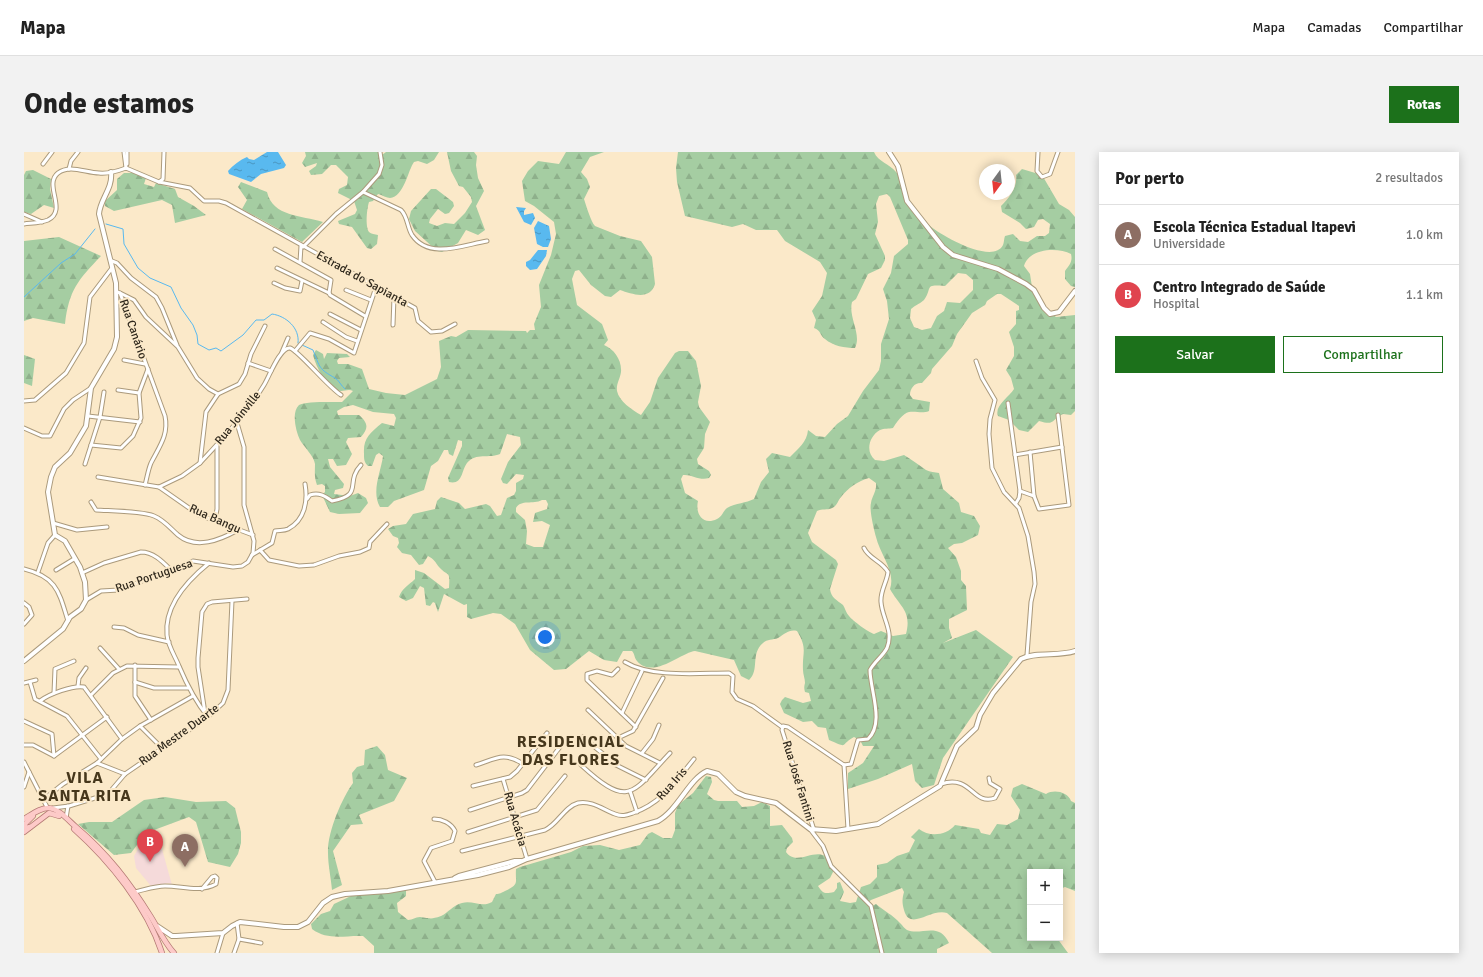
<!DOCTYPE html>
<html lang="pt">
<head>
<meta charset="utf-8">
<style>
  body { margin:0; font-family:Signika,sans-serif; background:#f2f2f2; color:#222 }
  .controls { position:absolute; right:12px; bottom:12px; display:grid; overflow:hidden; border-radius:0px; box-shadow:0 2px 10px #0003 }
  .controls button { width:36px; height:36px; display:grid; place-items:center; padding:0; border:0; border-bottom:1px solid #e0e0e0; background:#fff; color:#222; font:20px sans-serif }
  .compass { position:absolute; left:955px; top:12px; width:36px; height:36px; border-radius:50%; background:#fff; box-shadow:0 2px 10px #0003; rotate:195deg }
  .you { position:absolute; left:521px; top:485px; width:14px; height:14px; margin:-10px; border:3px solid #fff; border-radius:50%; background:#1a73e8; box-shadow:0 0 0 6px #1a73e833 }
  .badge { display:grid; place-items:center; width:26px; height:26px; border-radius:50%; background:#1c711b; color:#fff; font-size:13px; font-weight:700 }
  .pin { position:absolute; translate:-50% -33px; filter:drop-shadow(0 1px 2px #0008) }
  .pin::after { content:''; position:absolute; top:21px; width:14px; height:12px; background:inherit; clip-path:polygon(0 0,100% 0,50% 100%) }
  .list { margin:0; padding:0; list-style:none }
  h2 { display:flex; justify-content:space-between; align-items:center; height:52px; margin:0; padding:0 16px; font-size:17px }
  h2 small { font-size:13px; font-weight:400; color:#767676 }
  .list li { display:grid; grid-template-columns:26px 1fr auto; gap:12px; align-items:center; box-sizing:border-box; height:60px; padding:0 16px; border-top:1px solid #e0e0e0 }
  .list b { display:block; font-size:15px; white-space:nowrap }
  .list p { margin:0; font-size:13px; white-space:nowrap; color:#767676 }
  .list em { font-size:13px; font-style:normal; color:#767676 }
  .actions { display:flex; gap:8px; padding:12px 16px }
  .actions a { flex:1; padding:9px 0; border:1px solid #1c711b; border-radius:0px; text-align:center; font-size:14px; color:#1c711b }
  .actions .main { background:#1c711b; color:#fff }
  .map { position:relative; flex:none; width:1051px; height:801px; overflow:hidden; border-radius:0px }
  header { display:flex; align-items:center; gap:24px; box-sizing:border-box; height:56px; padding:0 20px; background:#fff; border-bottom:1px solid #e0e0e0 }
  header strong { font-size:19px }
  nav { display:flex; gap:22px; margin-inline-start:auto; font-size:14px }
  .intro { display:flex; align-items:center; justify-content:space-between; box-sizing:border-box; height:96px; padding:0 24px }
  h1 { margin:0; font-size:28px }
  .button { padding:10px 18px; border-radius:0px; background:#1c711b; color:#fff; font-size:14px; font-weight:700 }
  main { display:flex; gap:24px; padding:0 24px }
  aside { flex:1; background:#fff; border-radius:0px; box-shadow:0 2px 10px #0003 }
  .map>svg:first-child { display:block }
</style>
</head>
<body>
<header>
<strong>Mapa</strong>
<nav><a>Mapa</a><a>Camadas</a><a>Compartilhar</a></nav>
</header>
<div class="intro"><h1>Onde estamos</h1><a class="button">Rotas</a></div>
<main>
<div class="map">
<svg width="1051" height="801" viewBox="0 0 1051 801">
  <defs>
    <pattern id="forest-firs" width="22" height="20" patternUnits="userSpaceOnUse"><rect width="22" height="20" fill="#a5cda2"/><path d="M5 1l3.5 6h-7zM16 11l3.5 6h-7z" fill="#8eb08b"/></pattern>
    <pattern id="water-ripples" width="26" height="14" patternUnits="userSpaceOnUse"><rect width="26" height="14" fill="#59b9ef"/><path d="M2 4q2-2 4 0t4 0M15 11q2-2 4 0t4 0" fill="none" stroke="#4a96c1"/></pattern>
  </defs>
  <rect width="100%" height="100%" fill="#fbe9c9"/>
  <path fill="#f5dada" d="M133,679L148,733L145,731L127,734L112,716L110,704L123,682Z"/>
  <g fill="url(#forest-firs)" fill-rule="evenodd">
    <path d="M281,0H355L358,3L362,0H415L410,8L403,12L394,9L390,10C384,18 380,45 366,46C363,46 358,43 354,42L349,49L345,50C343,56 341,74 345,80C347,82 351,82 354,83L353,92L347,97L343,96L328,75L315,72L314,69L331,62L333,58L330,49L314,41L315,37L323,33L324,25L312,13H307L298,22L287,23L285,19L292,14L293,11L281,15L278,11L282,4Z"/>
    <path d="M423,0H450L453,4L452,13L454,26L460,39L452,54L461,78L454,83L442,78L434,91L418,100L413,99L391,79L385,67L387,59L407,37H412L429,50L430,54L425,61L421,62L414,57L406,67L405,71L413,74L421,71L430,72L441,61L448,50L447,45L439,35L435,34L427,19Z"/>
    <path d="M542,0H580L566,5L557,20L563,27L566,35L560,47C562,53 567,70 571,74L596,84L617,89L628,105L631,132C626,149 608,142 596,138L587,145L581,144L567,133L555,118L551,119L548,127L553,153L578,172L584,188L580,193C590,197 598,208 597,220C596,227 592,232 593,239C595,249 608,258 617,263L626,250L634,226L651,201L655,199H664L672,209L677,234L674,250L675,255L686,270L681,282L680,296L673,307L674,312L685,319L687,323L685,326C675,329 668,322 659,323L657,327L661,341L674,349C671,362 679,374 693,367C698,365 699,359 703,356C712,351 722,351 730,347L737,330L745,320L742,307L748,301L766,305C774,297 783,290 784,278L792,284L801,285L813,272L824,264L839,239L855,218L857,209V192L865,167L863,149L859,137L867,121L870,104L884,92V88L866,45L863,42L855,44L852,52L854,70L851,82L861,104V108L857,116L844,122L832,147L828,150C824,165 838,182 831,196C821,196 809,194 801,187C796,184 797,178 790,176L792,168L788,159L798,144L803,121L796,110L761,89L753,78H732L719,72L708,75L661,64L653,30L652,16L654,0H850C854,10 866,12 872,20C876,25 881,33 883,39C884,43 883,47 886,50C891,58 898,68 906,74C918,84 969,113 979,93C980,91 980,86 981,84L989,82L996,89L1004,90L1013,84H1021L1025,81L1026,72L1019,67L1014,68L1010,75L1002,77L996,71L978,60L977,54C985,46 994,35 992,23L998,17L1018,23L1035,52L1045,58L1051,65V135L1047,134L1041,127V119C1045,113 1049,110 1047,102C1034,95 1005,96 1000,114L1006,122L1008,135C1014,139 1014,144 1018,151C1022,156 1026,161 1032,165L1051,163V259L1047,263L1039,262C1027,268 1031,274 1015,269L1004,280L995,278L985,268L974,264C970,254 985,245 990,237L987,226L982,218L990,204V195L985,180L992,172V159L995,158V154L977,142H973L963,149L961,153L948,161L933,182L928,194L908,217L907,221L898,231C891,230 886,236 886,243L889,247L906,250L905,259C898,262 893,259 885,260C879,261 872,271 869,276C865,277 860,276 856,278C845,284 841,300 851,308L860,309L880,303C888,308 895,313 902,318C906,320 911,320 915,321L919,337L935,351L937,360L950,364L956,374L954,383L938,391L930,392L924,396L932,405L937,419V428L942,434L943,458L925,467V476L928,486L919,491L952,478L989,505L919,606L910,633L898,636L891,629L888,612L854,627L824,637V621L839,611L850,594H839L836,588L830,585C815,593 826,597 805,588L802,576L794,575L788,569L779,570L760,561L756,552L758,548L761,545L779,551L787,549L785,541L781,540C780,536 780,535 781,531C781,527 779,522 779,518C778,500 784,497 773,479C765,477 761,482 754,486C749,488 743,487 739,491C726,502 736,518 725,528L717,524L710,508L671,499C658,500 629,528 613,509C610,506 611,502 608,499H599L593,510L580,508L565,499L542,517L530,518L506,498L491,472L477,462L469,461L447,467L443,465V452L440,453L420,442L414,460L411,451L409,450L406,454L402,453L400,436L396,434L389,446L382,449L375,445C378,436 385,433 391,427V418L400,421L421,437L425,436C426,417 425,426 415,415C411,410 410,407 404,404L399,412L395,413L387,403L378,401L373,395L375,391L374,386L369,384L364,377L369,374L382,372L389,362L411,357L413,349L417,345L435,351L441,357L462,352L466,354L473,364L477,363L483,346L490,343L492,339V331L499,327L500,323L492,322L483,332L479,331L477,327L484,310L497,293L496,285L483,282L476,302C465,307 452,300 443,311C437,319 439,333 425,330L424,326L438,294V289L434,288L429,304L425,302L424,298H420L414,309L407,314L400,338L370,349L364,355H356C347,339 357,320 359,304L355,301L352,303L348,314H344C340,310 340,307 340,302C339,286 346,281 358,271L370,274L372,266L370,262L349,260L329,253L320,255L313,259L314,263H335C344,271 345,276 337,285L324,286L322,290L328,302L322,313L313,314L309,307H304L306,315L320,332L319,336L311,338L310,342L326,344L334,341L342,346L344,351L336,361L315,362L306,360L298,343L301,340V334L298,332L293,333C290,325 291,320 291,312C290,304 280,295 276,288C272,280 267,260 275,253C281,249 309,250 318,250L329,239C325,237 321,239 317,239C303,237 292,215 289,203L292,198L299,202L300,207L303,201L323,202L326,205L315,206L313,209L314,212H324L338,217L345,237L362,241L381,243L413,227L417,215L415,189L427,184L432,185L444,178L502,179L503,181L506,178H511L510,172L517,155L515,133L527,103L532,82L530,70L510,54L501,49L498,29L504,19L514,9L535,12ZM934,121L942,122L949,128V138L936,151L923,150L920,159L913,164L907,176L898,178L890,175L886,166L887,157C891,153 896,152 900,148C909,136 899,132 921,134ZM845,326L852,331C853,339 848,344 847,351C845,357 850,378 852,385C856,402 872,420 866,437C876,455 888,459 882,482L869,484L857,479L850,482C844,480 829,469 825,464C822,461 821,456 819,453C813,448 807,446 806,437L814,412L812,408L788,390L784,381L793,359C799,356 804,359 810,355C814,352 814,348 817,345C824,336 834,329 845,326ZM518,348H522L524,352L523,357L511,361L509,370L518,369L526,373L519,395H510L502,392L503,379L501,368L492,360V356C497,347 509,353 518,348Z"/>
    <path d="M9,18L27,27L26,37L30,56L20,53L7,62L0,60V23L2,19Z"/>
    <path d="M100,21H109L122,26L120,32L130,35L132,31L151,37L154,45L170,54L182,63L151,71L148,53L138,48L90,59L81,54V49L93,38V27Z"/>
    <path d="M217,30L243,40C249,65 277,63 299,70L278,90L218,57L223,48L214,35Z"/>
    <path d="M35,85L77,104C54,128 45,138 41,172L9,166L0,169V89Z"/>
    <path d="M0,203L11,207L8,234L0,231Z"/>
    <path d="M353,594L361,603L364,618L383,626L370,649L335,663L339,672L327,673L309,699L318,733L308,738C307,726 304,713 304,701C303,681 318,646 329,631L328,621L333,615L340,613L341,598Z"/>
    <path d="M682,624L687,625L688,630L683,642L690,648L694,649H713L718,655L730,654L738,650L746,654V674L758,673L768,686L769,690L763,696L762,700C772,714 789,697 801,704L810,718L806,726L794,734C799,742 801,742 810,740L813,736V731L816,730L820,740L816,749L826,751L832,750L837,735L846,732L853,725V713L863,711L873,704L885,700L891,688L887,685L895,677C905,685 922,684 931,673L955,677L957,681L966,683L973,672L983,673L994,667L996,658L987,644L989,636L998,632L1022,642C1030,637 1044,640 1047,649L1051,651V739L1041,735L1036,737V720H1006V786H1033L1044,801H968L923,761C906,756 886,780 880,758C878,751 878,747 880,740L878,736L847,748L842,752L848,754L852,752C860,759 869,763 876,771C879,774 880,776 883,778C897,784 915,769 925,791L913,797V801H350V794L339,784C321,783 304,789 288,777L287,772L297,762L306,759L310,752L327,744L382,737V744L373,751L374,760L384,768C389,768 391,765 396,765C406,766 406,768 417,764C424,761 429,753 438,751C449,748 458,756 468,750L472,742C476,742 477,741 481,739C496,732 491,731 492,717L496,715L547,700L559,694L576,693L595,698L616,693L624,682L628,680L639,686H648L651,678V661L654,653L669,641Z"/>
    <path d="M141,645L172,650L202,649L211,656L217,680V691L214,702L206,715L184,710L172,670L165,665L122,681L107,701L90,703L54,672L65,670H88L120,648Z"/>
  </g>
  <g fill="url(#water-ripples)">
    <path d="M243,0H254L262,13L260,16L237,22L227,30L205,22L204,19C209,13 216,8 223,5L225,7L230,8Z"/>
    <path d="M492,55L502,56L500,59V63L509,61L511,66L507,73L500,70Z"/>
    <path d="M514,69L525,74L527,87L524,95H519L513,92L510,76Z"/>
    <path d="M514,98H523L522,104L513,117L506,118L502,114V110L506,108Z"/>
  </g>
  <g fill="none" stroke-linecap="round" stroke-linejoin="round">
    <g stroke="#59b9ef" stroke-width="1">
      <path d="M82,72L99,77L100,92L114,116L126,126L147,135L157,156L169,173L173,183L174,192L185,198L192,196L197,199L219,183L232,168H240L248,162C262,164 276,176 274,191"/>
      <path d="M0,145L37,111L51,102L71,77"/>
      <path d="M278,193L289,198C296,216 295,217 311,226C315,228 317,234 321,237"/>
    </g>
    <defs>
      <g id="street">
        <path d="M100,0L102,16"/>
        <path d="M1014,0L1013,19L1018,25L1026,22L1034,0"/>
        <path d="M19,12L28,0"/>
        <path d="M103,12V0"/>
        <path d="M102,16L135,30L166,36L180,49H195L202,51L391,156L394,169L407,180L418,179L431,172"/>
        <path d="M45,17L47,9L54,0"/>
        <path d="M135,30L139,27L140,0"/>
        <path d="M339,40L377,58C384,65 383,75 388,83C405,108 439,93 463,89"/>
        <path d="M0,62L18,70"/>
        <path d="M0,72C8,71 17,71 24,68C44,58 19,33 34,21C46,12 62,21 75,21C85,22 94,19 102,16"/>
        <path d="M279,95L312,62L339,40L355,22L358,13L356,0"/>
        <path d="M251,97L307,128L305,141L306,143L341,164"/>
        <path d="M88,109L93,111L107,126L132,145L138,156L153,193"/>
        <path d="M276,110L277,94"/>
        <path d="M253,116L305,141"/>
        <path d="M250,131L261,136L276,139L278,129"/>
        <path d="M322,138L347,148"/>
        <path d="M93,140L96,141L141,264C145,283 135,295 127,311C124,318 123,326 121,333"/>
        <path d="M96,141L110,148L122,165L154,195L173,226L185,237L194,242"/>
        <path d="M306,162L337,178"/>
        <path d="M299,170L322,185L333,189"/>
        <path d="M369,173L370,145"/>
        <path d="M271,199L286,181L305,187L330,201L352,135"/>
        <path d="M258,200L264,186"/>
        <path d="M100,208L121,212"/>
        <path d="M952,209L958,226L971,248L966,267L965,282L968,316L980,340L995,356L1004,384L1010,420L1011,432L1007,450L1003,503"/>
        <path d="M224,211L247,219"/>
        <path d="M94,238L115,241"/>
        <path d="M0,249L11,248L42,221L60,191L66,145L88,116"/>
        <path d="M984,251L996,339L995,346L992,351"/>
        <path d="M64,264L116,270"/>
        <path d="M0,276L18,284H26L40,257L49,248L67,236"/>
        <path d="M67,293L97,296L109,284L117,266L115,241L124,217"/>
        <path d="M1006,300L1010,344"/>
        <path d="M991,303L1038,295"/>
        <path d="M176,311C199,286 223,261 240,233C245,225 256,195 266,196C274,198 304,235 317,243"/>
        <path d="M61,312L76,265L80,240"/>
        <path d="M74,325L135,335L158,324L176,311L182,260L194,242L215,232L221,222L227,202L241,174"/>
        <path d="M135,335L175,363L229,383"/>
        <path d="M996,339L1010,344L1015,357L1045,353L1034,263"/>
        <path d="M283,347L286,343C295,340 301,344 308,349C341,343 320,331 337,313"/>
        <path d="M67,350L72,358C87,359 117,359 130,364C140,368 146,376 154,383C172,398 196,388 214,378"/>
        <path d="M191,368L193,357V293"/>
        <path d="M29,371L53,378L83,375"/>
        <path d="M236,398L245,408L275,414L290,413L315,404L336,400L345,396L346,390L363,372"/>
        <path d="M228,403L248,391L251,379C255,378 260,379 264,377C281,368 284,349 281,332"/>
        <path d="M0,417C33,425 35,440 44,469"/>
        <path d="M32,418L50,407"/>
        <path d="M14,420L24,391L31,383"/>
        <path d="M58,421L80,411L117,400C129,400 138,409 146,417"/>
        <path d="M62,448L77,439L95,438L169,409L209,415L218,414L224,410L229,401L230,389L220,353V295L213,271"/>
        <path d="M0,451L5,455L8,463L0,472"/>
        <path d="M90,475L100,476L114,483L145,490"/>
        <path d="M76,496L95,517"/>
        <path d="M601,510C627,526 675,521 705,521L709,524L708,540L713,547L729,554L758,575"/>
        <path d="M111,513V544L127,568"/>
        <path d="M594,517L588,523L573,519L563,522V528L612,575"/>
        <path d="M6,530L11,547L43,564L77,607"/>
        <path d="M111,530L130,536H164"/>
        <path d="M0,531L12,528"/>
        <path d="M54,534L55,526L62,516"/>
        <path d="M30,541L31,517L50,509"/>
        <path d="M67,543L89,521L103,514L155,515"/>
        <path d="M16,549C25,542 49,533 60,535L98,587"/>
        <path d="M564,558L602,594L636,611"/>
        <path d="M181,561L174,515V506L178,460L183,452L188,450L223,447"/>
        <path d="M598,561L618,519"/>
        <path d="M184,565C171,549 163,533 155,514C151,504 144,494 143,483C140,453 164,428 185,411"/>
        <path d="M0,569L28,582L30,604"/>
        <path d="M116,574L138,596"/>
        <path d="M559,585L592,613L622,628"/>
        <path d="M594,586L609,579L639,526"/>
        <path d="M0,593H9L30,604L83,565"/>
        <path d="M618,601L629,587L635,573"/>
        <path d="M0,610L23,655"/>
        <path d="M73,611L101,622"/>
        <path d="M452,613C471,607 480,599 499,612"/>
        <path d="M557,613C606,658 608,641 646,601"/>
        <path d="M820,613L827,612L834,588L844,587C861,571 846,538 846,518C850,510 859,504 863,496C870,479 858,466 857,450C856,439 863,430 864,420C858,409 845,407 840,396"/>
        <path d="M820,613L824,677"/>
        <path d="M479,627L503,707"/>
        <path d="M917,632C948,622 948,654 971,646L976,637L966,631L965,626"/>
        <path d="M449,634L486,625L493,619L523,581"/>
        <path d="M0,635L5,620"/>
        <path d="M606,639L613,660"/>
        <path d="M19,648L39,632L73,611L98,587L116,574L169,544"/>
        <path d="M29,656L45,654L84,642L101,622L184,565L199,551L204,538L208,449"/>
        <path d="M446,658L498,641L503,638L539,591"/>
        <path d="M42,666L44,654"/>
        <path d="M410,667C418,667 427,671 431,679L428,689L407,696L400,709L411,730"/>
        <path d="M786,677L799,694L807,714L847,754L858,801"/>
        <path d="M790,678L758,578L759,574L764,575L820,613"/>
        <path d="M444,680L513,658L541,624"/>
        <path d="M438,699L521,678C534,672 540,655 554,651C567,648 580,658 591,662C598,665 603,663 609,661C637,652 652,629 670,607"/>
        <path d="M110,740C120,738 131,734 141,734C159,734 175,741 192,732L193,726L191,724L188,725L178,737"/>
        <path d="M215,787L237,791"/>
        <path d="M193,801L199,781"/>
        <path d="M210,801L215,787L213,771"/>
      </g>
      <g id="secondary">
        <path d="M865,0L874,14L883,49L919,95L929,103L974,117L1002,132L1010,138L1020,156L1026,162L1035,160L1051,139"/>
        <path d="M0,509L39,477L46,465L57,457L62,448L61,430L56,415L41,389L31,383L24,340L27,325L31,315L46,301L62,274L67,236L90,197L93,185L92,131L75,62C76,47 89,37 87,20"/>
        <path d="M431,726L435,724L491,709H497"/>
        <path d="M133,774L148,784H152L199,781L208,774L216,770L260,775H274L284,770L299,751L308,745L321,742L364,739L454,723L485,715L503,707L634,669C654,658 665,627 683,619L694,622L712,640L721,644L752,651L786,677L812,679L854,672L916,634L933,594L952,576L956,563L969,541L997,507C1013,499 1034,505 1051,499"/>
      </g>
      <g id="primary">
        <path d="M0,667C7,663 17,655 25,656C35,657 44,668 52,675C84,702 105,730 127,765C135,778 140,790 150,801"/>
        <path d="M6,675L2,676L0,673L9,664"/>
        <path d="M50,677C86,709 123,755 138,801"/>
        <path d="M0,680L25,661L35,664"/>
      </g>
    </defs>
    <use href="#street" stroke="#ab9a7c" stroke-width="5"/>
    <use href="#secondary" stroke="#ab9a7c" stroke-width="6"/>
    <use href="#primary" stroke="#b47a74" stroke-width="6"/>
    <use href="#street" stroke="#fff" stroke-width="3"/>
    <use href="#secondary" stroke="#fff" stroke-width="4"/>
    <use href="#primary" stroke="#fdcac8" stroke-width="4.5"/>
  </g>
  <g text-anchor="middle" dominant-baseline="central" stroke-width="4" stroke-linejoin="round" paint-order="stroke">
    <g font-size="12" fill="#2f281c" stroke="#fbe9c9">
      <text transform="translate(338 127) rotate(29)">Estrada do Sapianta</text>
      <text transform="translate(109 177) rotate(71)">Rua Canário</text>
      <text transform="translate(214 266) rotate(-51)">Rua Joinville</text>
      <text transform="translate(191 367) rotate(24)">Rua Bangu</text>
      <text transform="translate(130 424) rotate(-19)">Rua Portuguesa</text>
      <text transform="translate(155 583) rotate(-36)">Rua Mestre Duarte</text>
      <text transform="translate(774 629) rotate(73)">Rua José Fantini</text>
      <text transform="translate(648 632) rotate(-48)">Rua Iris</text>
      <text transform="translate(491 667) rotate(74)">Rua Acácia</text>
    </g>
    <g font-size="16" font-weight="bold" letter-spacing="1" fill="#46371c" stroke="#fbe9c9">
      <text x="547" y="590">RESIDENCIAL<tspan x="547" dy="18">DAS FLORES</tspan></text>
      <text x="61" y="626">VILA<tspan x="61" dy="18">SANTA RITA</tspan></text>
    </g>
  </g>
</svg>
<div class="controls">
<button>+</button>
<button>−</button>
</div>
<svg class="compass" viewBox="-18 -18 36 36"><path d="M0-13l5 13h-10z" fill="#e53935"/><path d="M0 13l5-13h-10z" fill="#767676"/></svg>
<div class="you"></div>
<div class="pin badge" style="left:161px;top:715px;background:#8d6e63">A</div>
<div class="pin badge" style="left:126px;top:710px;background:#e0444e">B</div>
</div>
<aside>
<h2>Por perto<small>2 resultados</small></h2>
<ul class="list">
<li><span class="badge" style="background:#8d6e63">A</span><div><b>Escola Técnica Estadual Itapevi</b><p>Universidade</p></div><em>1.0 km</em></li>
<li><span class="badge" style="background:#e0444e">B</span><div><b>Centro Integrado de Saúde</b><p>Hospital</p></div><em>1.1 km</em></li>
</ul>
<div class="actions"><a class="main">Salvar</a><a>Compartilhar</a></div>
</aside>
</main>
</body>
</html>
